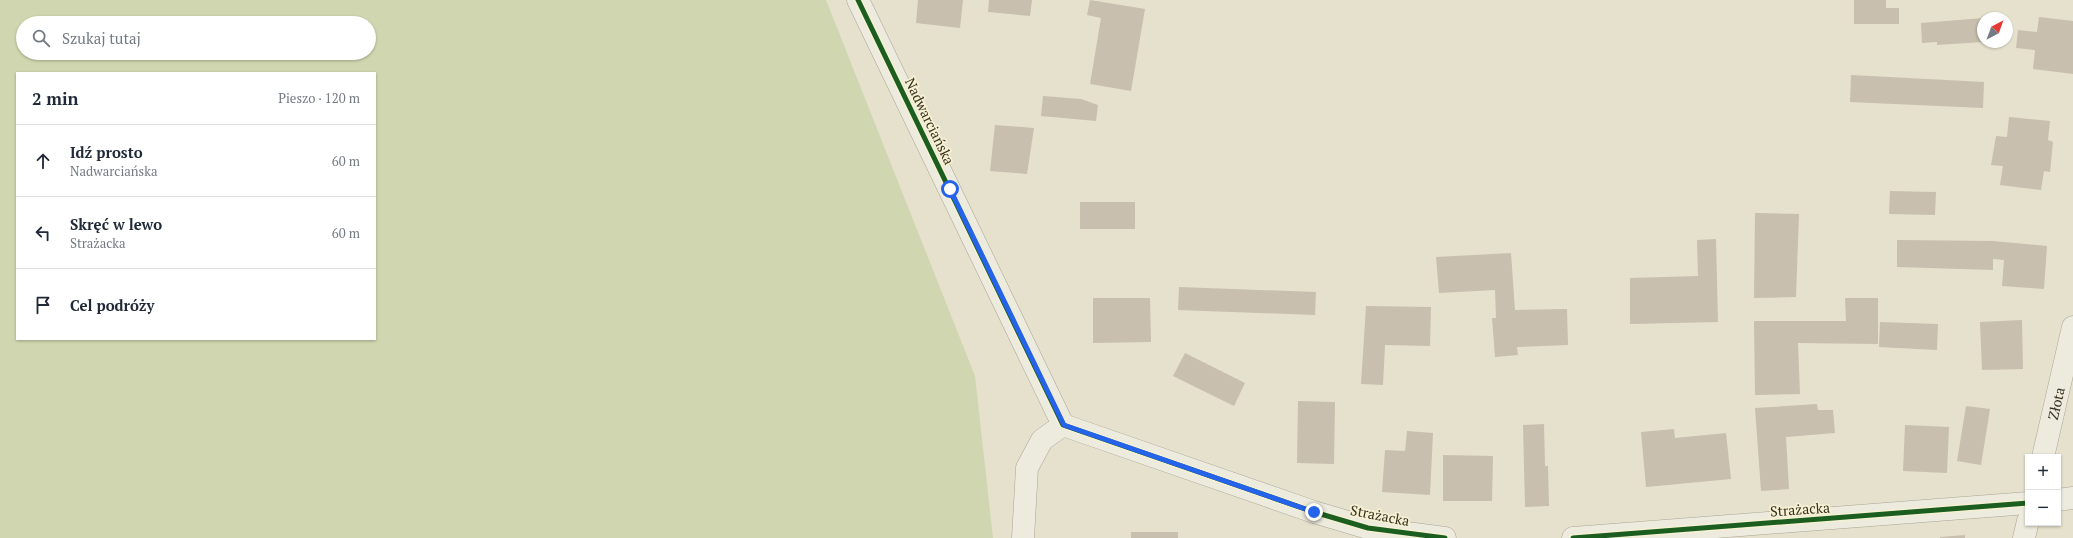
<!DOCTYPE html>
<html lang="pl">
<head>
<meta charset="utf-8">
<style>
  body { margin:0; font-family:"PT Serif",serif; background:#f6f6f7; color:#1f2937 }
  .controls { position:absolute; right:12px; bottom:12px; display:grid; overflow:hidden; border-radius:0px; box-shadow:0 1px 3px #0004 }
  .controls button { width:36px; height:36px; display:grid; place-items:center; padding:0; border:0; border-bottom:1px solid #e0e1e3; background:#fff; color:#1f2937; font:20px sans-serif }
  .compass { position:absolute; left:1977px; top:12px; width:36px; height:36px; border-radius:50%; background:#fff; box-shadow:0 1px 3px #0004; rotate:41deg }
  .stop { position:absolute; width:12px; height:12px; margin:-9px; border:3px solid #2563eb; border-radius:50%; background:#fff }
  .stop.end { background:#2563eb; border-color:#fff; box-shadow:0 1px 4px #0008 }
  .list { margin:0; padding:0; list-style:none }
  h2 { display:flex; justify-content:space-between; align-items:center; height:52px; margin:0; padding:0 16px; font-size:17px }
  h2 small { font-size:13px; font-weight:400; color:#747a83 }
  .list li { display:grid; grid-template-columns:26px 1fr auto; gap:12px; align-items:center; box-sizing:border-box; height:72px; padding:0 16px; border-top:1px solid #e0e1e3 }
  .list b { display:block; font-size:15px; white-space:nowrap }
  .list p { margin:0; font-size:13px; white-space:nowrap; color:#747a83 }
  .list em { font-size:13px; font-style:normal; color:#747a83 }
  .icon { flex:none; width:22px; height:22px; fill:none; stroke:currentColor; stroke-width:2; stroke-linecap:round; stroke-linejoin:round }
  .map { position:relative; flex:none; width:2073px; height:538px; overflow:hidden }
  .search { position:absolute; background:#fff; box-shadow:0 1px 3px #0004; left:16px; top:16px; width:360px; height:44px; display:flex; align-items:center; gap:10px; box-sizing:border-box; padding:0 14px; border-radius:22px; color:#747a83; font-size:15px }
  .panel { position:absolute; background:#fff; box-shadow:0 1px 3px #0004; left:16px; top:72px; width:360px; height:268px; border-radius:0px }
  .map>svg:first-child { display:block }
</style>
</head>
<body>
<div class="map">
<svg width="2073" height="538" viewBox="0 0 2073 538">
  <rect width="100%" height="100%" fill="#e5e1cd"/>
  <path fill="#d0d6af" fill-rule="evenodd" d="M0,0H826L975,376L993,538H0ZM23,23H369V53H23ZM17,73H375V339H17Z"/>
  <g fill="#c8bfae">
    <path d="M918,0H963L960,28L916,23Z"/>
    <path d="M989,0H1032L1030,16L988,12Z"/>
    <path d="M1090,0L1145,9L1131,91L1090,84L1101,18L1087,15Z"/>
    <path d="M1854,0H1886V8H1899V24H1854Z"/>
    <path d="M2039,17L2073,21V74L2033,69L2035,50L2016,48L2018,30L2037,32Z"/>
    <path d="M1983,18V42L1937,45V42L1922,43L1921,23Z"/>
    <path d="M1851,75L1984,82L1983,108L1850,102Z"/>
    <path d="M1043,96L1081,99L1098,105L1096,121L1041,116Z"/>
    <path d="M2009,117L2050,121L2048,140L2053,142L2050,172L2044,171L2041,190L2000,185L2003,166L1991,165L1996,136L2007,137Z"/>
    <path d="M995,125L1034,128L1027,174L990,171Z"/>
    <path d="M1890,191L1936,192L1935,215L1889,214Z"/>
    <rect x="1080" y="202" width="55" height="27"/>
    <path d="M1755,213L1799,214L1796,297L1754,298Z"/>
    <path d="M1716,239L1718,322L1630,324V278L1698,276L1697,240Z"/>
    <path d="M1897,240L1993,241L2047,246L2044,289L2002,286L2004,260L1993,259V270L1897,267Z"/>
    <path d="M1511,253L1515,310L1567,309L1568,345L1517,347L1518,355L1495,357L1492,318H1496L1495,290L1439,293L1436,257Z"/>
    <path d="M1179,287L1316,292L1315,315L1178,310Z"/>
    <path d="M1093,298H1150L1151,342L1093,343Z"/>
    <path d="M1845,298H1878V344L1798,343L1800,394L1755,395L1754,321H1846Z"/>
    <path d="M1366,306L1431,307L1430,346L1385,345L1383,385L1361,384Z"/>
    <path d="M2022,320L2023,369L1982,370L1980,322Z"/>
    <path d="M1880,322L1938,324L1937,350L1879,347Z"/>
    <path d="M1185,353L1245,383L1234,406L1173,376Z"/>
    <path d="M1298,401L1335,402L1334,464L1297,463Z"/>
    <path d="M1817,404L1818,410H1833L1835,433L1786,437L1789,489L1761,491L1755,408Z"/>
    <path d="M1966,406L1990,409L1981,465L1957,461Z"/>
    <path d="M1544,424L1545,466H1548L1549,506L1525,507L1523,425Z"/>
    <path d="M1905,425L1949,427L1947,473L1903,471Z"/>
    <path d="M1674,429L1675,438L1726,433L1731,479L1646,487L1641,432Z"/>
    <path d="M1407,431L1433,433L1430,495L1382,492L1385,450L1405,451Z"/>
    <path d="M1443,455L1493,456L1492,501H1443Z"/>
    <rect x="1131" y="532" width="47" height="6"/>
    <path d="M1965,535V538H1940V537Z"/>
  </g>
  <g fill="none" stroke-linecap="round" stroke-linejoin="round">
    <defs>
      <g id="minor">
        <path d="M858,0L1063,425"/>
        <path d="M1063,425L1314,512L1368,528L1445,538"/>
        <path id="s1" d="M2043,457L2073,327"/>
        <path d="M2058,500L2073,498"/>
        <path d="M1023,538L1027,468L1042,440L1063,425"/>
        <path d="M1573,538L2028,503"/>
        <path d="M2024,538L2028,521"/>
      </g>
    </defs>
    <use href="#minor" stroke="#aaa596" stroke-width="23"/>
    <use href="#minor" stroke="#edeade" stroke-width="22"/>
    <defs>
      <g id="cycleway">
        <path d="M858,0L1063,425L1314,512L1368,528L1445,538"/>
        <path d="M1573,538L2028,503"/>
      </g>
    </defs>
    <use href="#cycleway" stroke="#f6f1d3" stroke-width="8"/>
    <use href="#cycleway" stroke="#1b5e20" stroke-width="5"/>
  </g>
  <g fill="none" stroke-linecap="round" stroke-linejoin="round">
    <path stroke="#2563eb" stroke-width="5" d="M950,189L1064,425L1314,512"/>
  </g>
  <g text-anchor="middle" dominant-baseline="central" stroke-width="3.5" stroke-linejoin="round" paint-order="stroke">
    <g font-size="14" fill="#392f1e" stroke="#f6f1d3">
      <text transform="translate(930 121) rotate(64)">Nadwarciańska</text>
      <text stroke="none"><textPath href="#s1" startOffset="55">Złota</textPath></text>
      <text transform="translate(1800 509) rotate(-4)">Strażacka</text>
      <text transform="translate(1380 515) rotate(11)">Strażacka</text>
    </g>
  </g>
</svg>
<div class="controls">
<button>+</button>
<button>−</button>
</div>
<svg class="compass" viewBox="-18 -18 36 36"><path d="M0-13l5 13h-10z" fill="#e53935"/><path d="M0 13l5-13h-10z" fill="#747a83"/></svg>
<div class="stop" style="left:950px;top:189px"></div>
<div class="stop end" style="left:1314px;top:512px"></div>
<div class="search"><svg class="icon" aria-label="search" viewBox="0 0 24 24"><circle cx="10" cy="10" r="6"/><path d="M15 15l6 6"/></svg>Szukaj tutaj</div>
<section class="panel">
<h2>2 min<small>Pieszo · 120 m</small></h2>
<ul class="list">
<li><svg class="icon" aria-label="ahead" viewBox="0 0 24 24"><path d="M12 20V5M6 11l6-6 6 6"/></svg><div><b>Idź prosto</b><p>Nadwarciańska</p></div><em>60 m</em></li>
<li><svg class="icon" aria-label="left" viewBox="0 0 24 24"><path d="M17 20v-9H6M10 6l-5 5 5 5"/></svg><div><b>Skręć w lewo</b><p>Strażacka</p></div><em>60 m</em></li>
<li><svg class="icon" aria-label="arrive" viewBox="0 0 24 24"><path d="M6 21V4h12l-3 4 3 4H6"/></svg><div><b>Cel podróży</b></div></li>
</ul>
</section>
</div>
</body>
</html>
